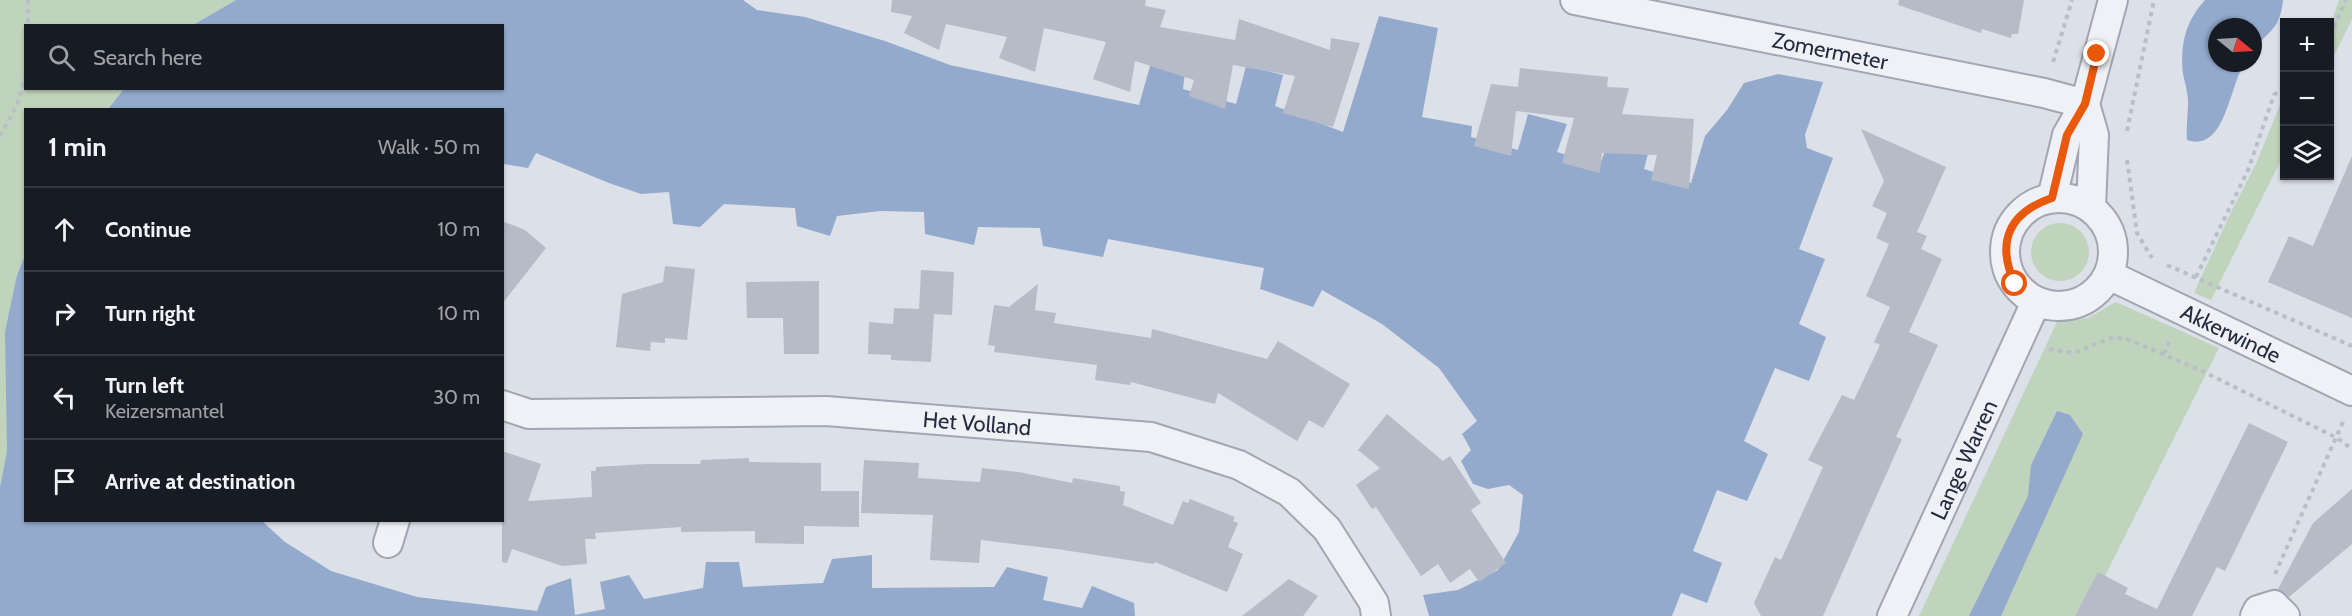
<!DOCTYPE html>
<html lang="en">
<head>
<meta charset="utf-8">
<style>
  body { margin:0; font-family:Cabin,sans-serif; background:#242831; color:#f1f3f6 }
  .controls { position:absolute; right:18px; top:18px; display:grid; overflow:hidden; border-radius:0px; box-shadow:0 2px 4px #0004 }
  .controls button { width:54px; height:54px; display:grid; place-items:center; padding:0; border:0; border-bottom:2px solid #363941; background:#171b24; color:#f1f3f6; font:30px sans-serif }
  .compass { position:absolute; left:2208px; top:18px; width:54px; height:54px; border-radius:50%; background:#171b24; box-shadow:0 2px 4px #0004; rotate:108deg }
  .stop { position:absolute; width:18px; height:18px; margin:-14px; border:4px solid #ea580c; border-radius:50%; background:#fff }
  .stop.end { background:#ea580c; border-color:#fff; box-shadow:0 2px 6px #0008 }
  .list { margin:0; padding:0; list-style:none }
  h2 { display:flex; justify-content:space-between; align-items:center; height:78px; margin:0; padding:0 24px; font-size:26px }
  h2 small { font-size:20px; font-weight:400; color:#9ea1a6 }
  .list li { display:grid; grid-template-columns:39px 1fr auto; gap:18px; align-items:center; box-sizing:border-box; height:84px; padding:0 24px; border-top:2px solid #363941 }
  .list b { display:block; font-size:22px; white-space:nowrap }
  .list p { margin:0; font-size:20px; white-space:nowrap; color:#9ea1a6 }
  .list em { font-size:20px; font-style:normal; color:#9ea1a6 }
  .icon { flex:none; width:33px; height:33px; fill:none; stroke:currentColor; stroke-width:2; stroke-linecap:round; stroke-linejoin:round }
  .map { position:relative; flex:none; width:2352px; height:616px; overflow:hidden }
  .search { position:absolute; background:#171b24; box-shadow:0 2px 4px #0004; left:24px; top:24px; width:480px; height:66px; display:flex; align-items:center; gap:15px; box-sizing:border-box; padding:0 21px; border-radius:0px; color:#9ea1a6; font-size:22px }
  .panel { position:absolute; background:#171b24; box-shadow:0 2px 4px #0004; left:24px; top:108px; width:480px; height:414px; border-radius:0px }
  .map>svg:first-child { display:block }
</style>
</head>
<body>
<div class="map">
<svg width="2352" height="616" viewBox="0 0 2352 616">
  <rect width="100%" height="100%" fill="#dce0e8"/>
  <g fill="#c0d3bc">
    <path d="M0,0H236L193,25L26,26V88L124,89L107,109L26,110L25,255L17,275L7,451L0,487Z"/>
    <path d="M2339,0H2352V19L2330,64V25Z"/>
    <path d="M2284,95V154L2211,300L2194,293L2231,212L2256,164Z"/>
    <circle cx="2060" cy="252" r="29"/>
    <path d="M2116,302L2219,348L2085,616H1919L2057,322L2088,318Z"/>
  </g>
  <g fill="#93aacc">
    <path d="M236,0H743L757,10L805,17L885,41L950,65L1139,105L1154,52L1186,63L1183,89L1236,104L1246,66L1283,75L1275,106L1343,132L1379,16L1438,28L1422,117L1472,126L1471,137L1518,150L1528,114L1567,124L1557,152L1600,165L1610,136L1650,146L1644,169L1691,183L1705,136L1727,110L1744,83L1778,74L1823,82L1805,135L1807,148L1833,158L1799,249L1825,259L1799,324L1826,337L1809,381L1775,368L1744,441L1768,454L1747,501L1717,490L1693,551L1722,563L1707,603L1681,593L1672,616H1429L1423,595L1458,590L1498,570L1519,532L1523,495L1509,485L1488,489L1473,484L1461,461L1471,450L1462,434L1477,421L1439,368L1382,324L1322,290L1313,307L1260,289L1264,268L1108,239L1103,257L1043,246L1040,228L978,227L974,245L925,234L924,212L880,211L837,216L830,236L797,226L795,208L724,204L700,227L673,224L669,192L641,194L609,183L536,153L528,168L503,164L502,110H107L124,89L502,88V26L193,25Z"/>
    <path d="M2205,0H2283C2280,31 2268,30 2253,51V27H2217V63H2245C2229,85 2226,153 2187,140C2186,127 2188,115 2188,102C2188,93 2185,83 2183,74C2180,45 2185,22 2205,0Z"/>
    <path d="M25,255L26,520L262,521L285,542L331,571L417,597L537,611L546,587L571,578L575,615L605,609L600,582L629,575L644,599L703,588L706,562H739L743,587L823,583L832,559L872,555V588L994,587L1007,567L1048,577L1043,600L1082,608L1092,586L1134,603L1135,616H0V487L7,451L5,332L17,275Z"/>
    <path d="M2057,411L2070,415L2083,434L2001,616H1969L2028,496L2031,465Z"/>
  </g>
  <g fill="#b6bbc8">
    <path d="M892,0H1146L1145,6L1166,10L1160,27L1235,40L1239,19L1330,50L1331,38L1360,43L1333,127L1283,113L1295,76L1233,65L1225,109L1189,96L1194,80L1135,61L1130,92L1093,79L1106,42L1044,28L1035,72L999,58L1007,37L946,24L939,50L904,33L912,16L891,12Z"/>
    <path d="M1899,0H2024L2018,34H2012L2011,38L1982,29L1981,33L1898,5Z"/>
    <path d="M1520,68L1608,77L1607,87L1629,88L1622,114L1694,119L1689,189L1651,180L1657,155L1602,153L1600,173L1562,163L1574,118L1516,111L1511,156L1474,146L1491,84L1518,87Z"/>
    <path d="M1861,129L1946,167L1917,232L1927,236L1921,249L1942,259L1909,332L1938,345L1896,437L1902,439L1823,616H1761L1754,603L1775,557L1781,560L1823,467L1808,460L1842,395L1854,400L1880,345L1874,342L1890,307L1866,296L1889,244L1876,238L1887,213L1872,206L1884,181Z"/>
    <path d="M2352,156V318L2268,282L2289,236L2313,246Z"/>
    <path d="M502,221L525,230L546,248L502,304Z"/>
    <path d="M665,266L695,269L687,340L665,338V343L651,342L650,351L616,347L622,294L663,282Z"/>
    <path d="M921,270L954,272L952,315L934,314L931,362L891,360V355L868,354L869,322L893,324L894,308L919,309Z"/>
    <path d="M819,281V354H784L783,318H747L746,282Z"/>
    <path d="M1038,284L1035,310L1056,313L1054,323L1151,338L1152,329L1267,359L1278,341L1350,384L1323,428L1309,420L1297,441L1218,393L1215,404L1131,382L1130,385L1095,380L1097,365L994,352L995,346L988,345L994,305L1009,307Z"/>
    <path d="M1387,414L1443,461L1450,456L1481,503L1471,510L1506,563L1479,582L1470,569L1450,583L1438,564L1421,576L1376,507L1372,509L1356,485L1380,468L1358,450Z"/>
    <path d="M2249,423L2288,442L2225,571L2217,567L2192,616H2075L2098,572L2128,588L2125,594L2157,609Z"/>
    <path d="M502,451L541,464L528,501L592,497L591,471H596V467L646,464H700L701,460L749,458V462L821,463V491H859V527L804,526V544L755,543V531L681,532V527L595,533L596,539H585L587,564L562,566L512,549L507,563L502,562Z"/>
    <path d="M864,460L919,463L918,478L980,482L982,468L1019,472L1072,483L1073,478L1120,486V491L1125,492L1123,505L1173,525L1183,501L1188,503L1190,499L1235,517L1233,521L1238,523L1228,547L1243,554L1227,592L1155,562L1154,564L1057,549L981,540L979,563L930,560L933,515L861,513Z"/>
    <path d="M2352,489V544L2289,597L2278,589L2313,523Z"/>
    <path d="M1289,579L1318,596L1303,616H1242Z"/>
  </g>
  <g fill="none" stroke-linecap="round" stroke-linejoin="round">
    <defs>
      <g id="minor">
        <path id="s1" d="M1575,0L2044,93L2085,104"/>
        <path d="M2085,104L2094,135L2091,208"/>
        <path d="M2052,198L2067,135L2085,104L2113,0"/>
        <circle cx="2059" cy="252" r="54"/>
        <path id="s2" d="M2109,275L2352,391"/>
        <path id="s3" d="M502,405L529,414L826,411L1151,437L1239,465L1289,492L1327,529L1374,603L1376,616"/>
        <path d="M388,543L395,520"/>
        <path id="s4" d="M1892,616L2036,302"/>
        <path d="M2255,616L2258,610L2274,605L2285,616"/>
      </g>
    </defs>
    <use href="#minor" stroke="#a1a6b2" stroke-width="32"/>
    <g stroke="#babec7" stroke-width="4" stroke-dasharray="4.5 4.5" stroke-linecap="butt">
      <path d="M28,0V26"/>
      <path d="M2330,35L2346,0"/>
      <path d="M2053,62L2072,0"/>
      <path d="M2127,131L2154,0"/>
      <path d="M0,136L17,105L26,74"/>
      <path d="M2127,160L2137,233L2152,258"/>
      <path d="M2167,265L2352,346"/>
      <path d="M2196,277L2248,170L2274,95L2284,86"/>
      <path d="M2049,349L2073,353L2114,337L2127,339L2202,371L2337,438L2352,449"/>
      <path d="M2164,354L2170,339"/>
      <path d="M2275,574L2343,422"/>
    </g>
    <use href="#minor" stroke="#eff1f6" stroke-width="28"/>
  </g>
  <g fill="none" stroke-linecap="round" stroke-linejoin="round">
    <path stroke="#ea580c" stroke-width="8" d="M2015,284C1996,243 2008,213 2052,198L2067,135L2085,104L2097,54"/>
  </g>
  <g text-anchor="middle" dominant-baseline="central" stroke-width="6" stroke-linejoin="round" paint-order="stroke">
    <g font-size="22" fill="#242c40" stroke="#eceff6">
      <text stroke="none"><textPath href="#s1" startOffset="260">Zomermeter</textPath></text>
      <text stroke="none"><textPath href="#s2" startOffset="135">Akkerwinde</textPath></text>
      <text stroke="none"><textPath href="#s3" startOffset="477">Het Volland</textPath></text>
      <text stroke="none"><textPath href="#s4" startOffset="172">Lange Warren</textPath></text>
    </g>
  </g>
</svg>
<div class="controls">
<button>+</button>
<button>−</button>
<button><svg class="icon" aria-label="layers" viewBox="0 0 24 24"><path d="M12 4l9 5-9 5-9-5zM3 14l9 5 9-5"/></svg></button>
</div>
<svg class="compass" viewBox="-18 -18 36 36"><path d="M0-13l5 13h-10z" fill="#e53935"/><path d="M0 13l5-13h-10z" fill="#9ea1a6"/></svg>
<div class="stop" style="left:2015px;top:284px"></div>
<div class="stop end" style="left:2097px;top:54px"></div>
<div class="search"><svg class="icon" aria-label="search" viewBox="0 0 24 24"><circle cx="10" cy="10" r="6"/><path d="M15 15l6 6"/></svg>Search here</div>
<section class="panel">
<h2>1 min<small>Walk · 50 m</small></h2>
<ul class="list">
<li><svg class="icon" aria-label="ahead" viewBox="0 0 24 24"><path d="M12 20V5M6 11l6-6 6 6"/></svg><div><b>Continue</b></div><em>10 m</em></li>
<li><svg class="icon" aria-label="right" viewBox="0 0 24 24"><path d="M7 20v-9h11M14 6l5 5-5 5"/></svg><div><b>Turn right</b></div><em>10 m</em></li>
<li><svg class="icon" aria-label="left" viewBox="0 0 24 24"><path d="M17 20v-9H6M10 6l-5 5 5 5"/></svg><div><b>Turn left</b><p>Keizersmantel</p></div><em>30 m</em></li>
<li><svg class="icon" aria-label="arrive" viewBox="0 0 24 24"><path d="M6 21V4h12l-3 4 3 4H6"/></svg><div><b>Arrive at destination</b></div></li>
</ul>
</section>
</div>
</body>
</html>
